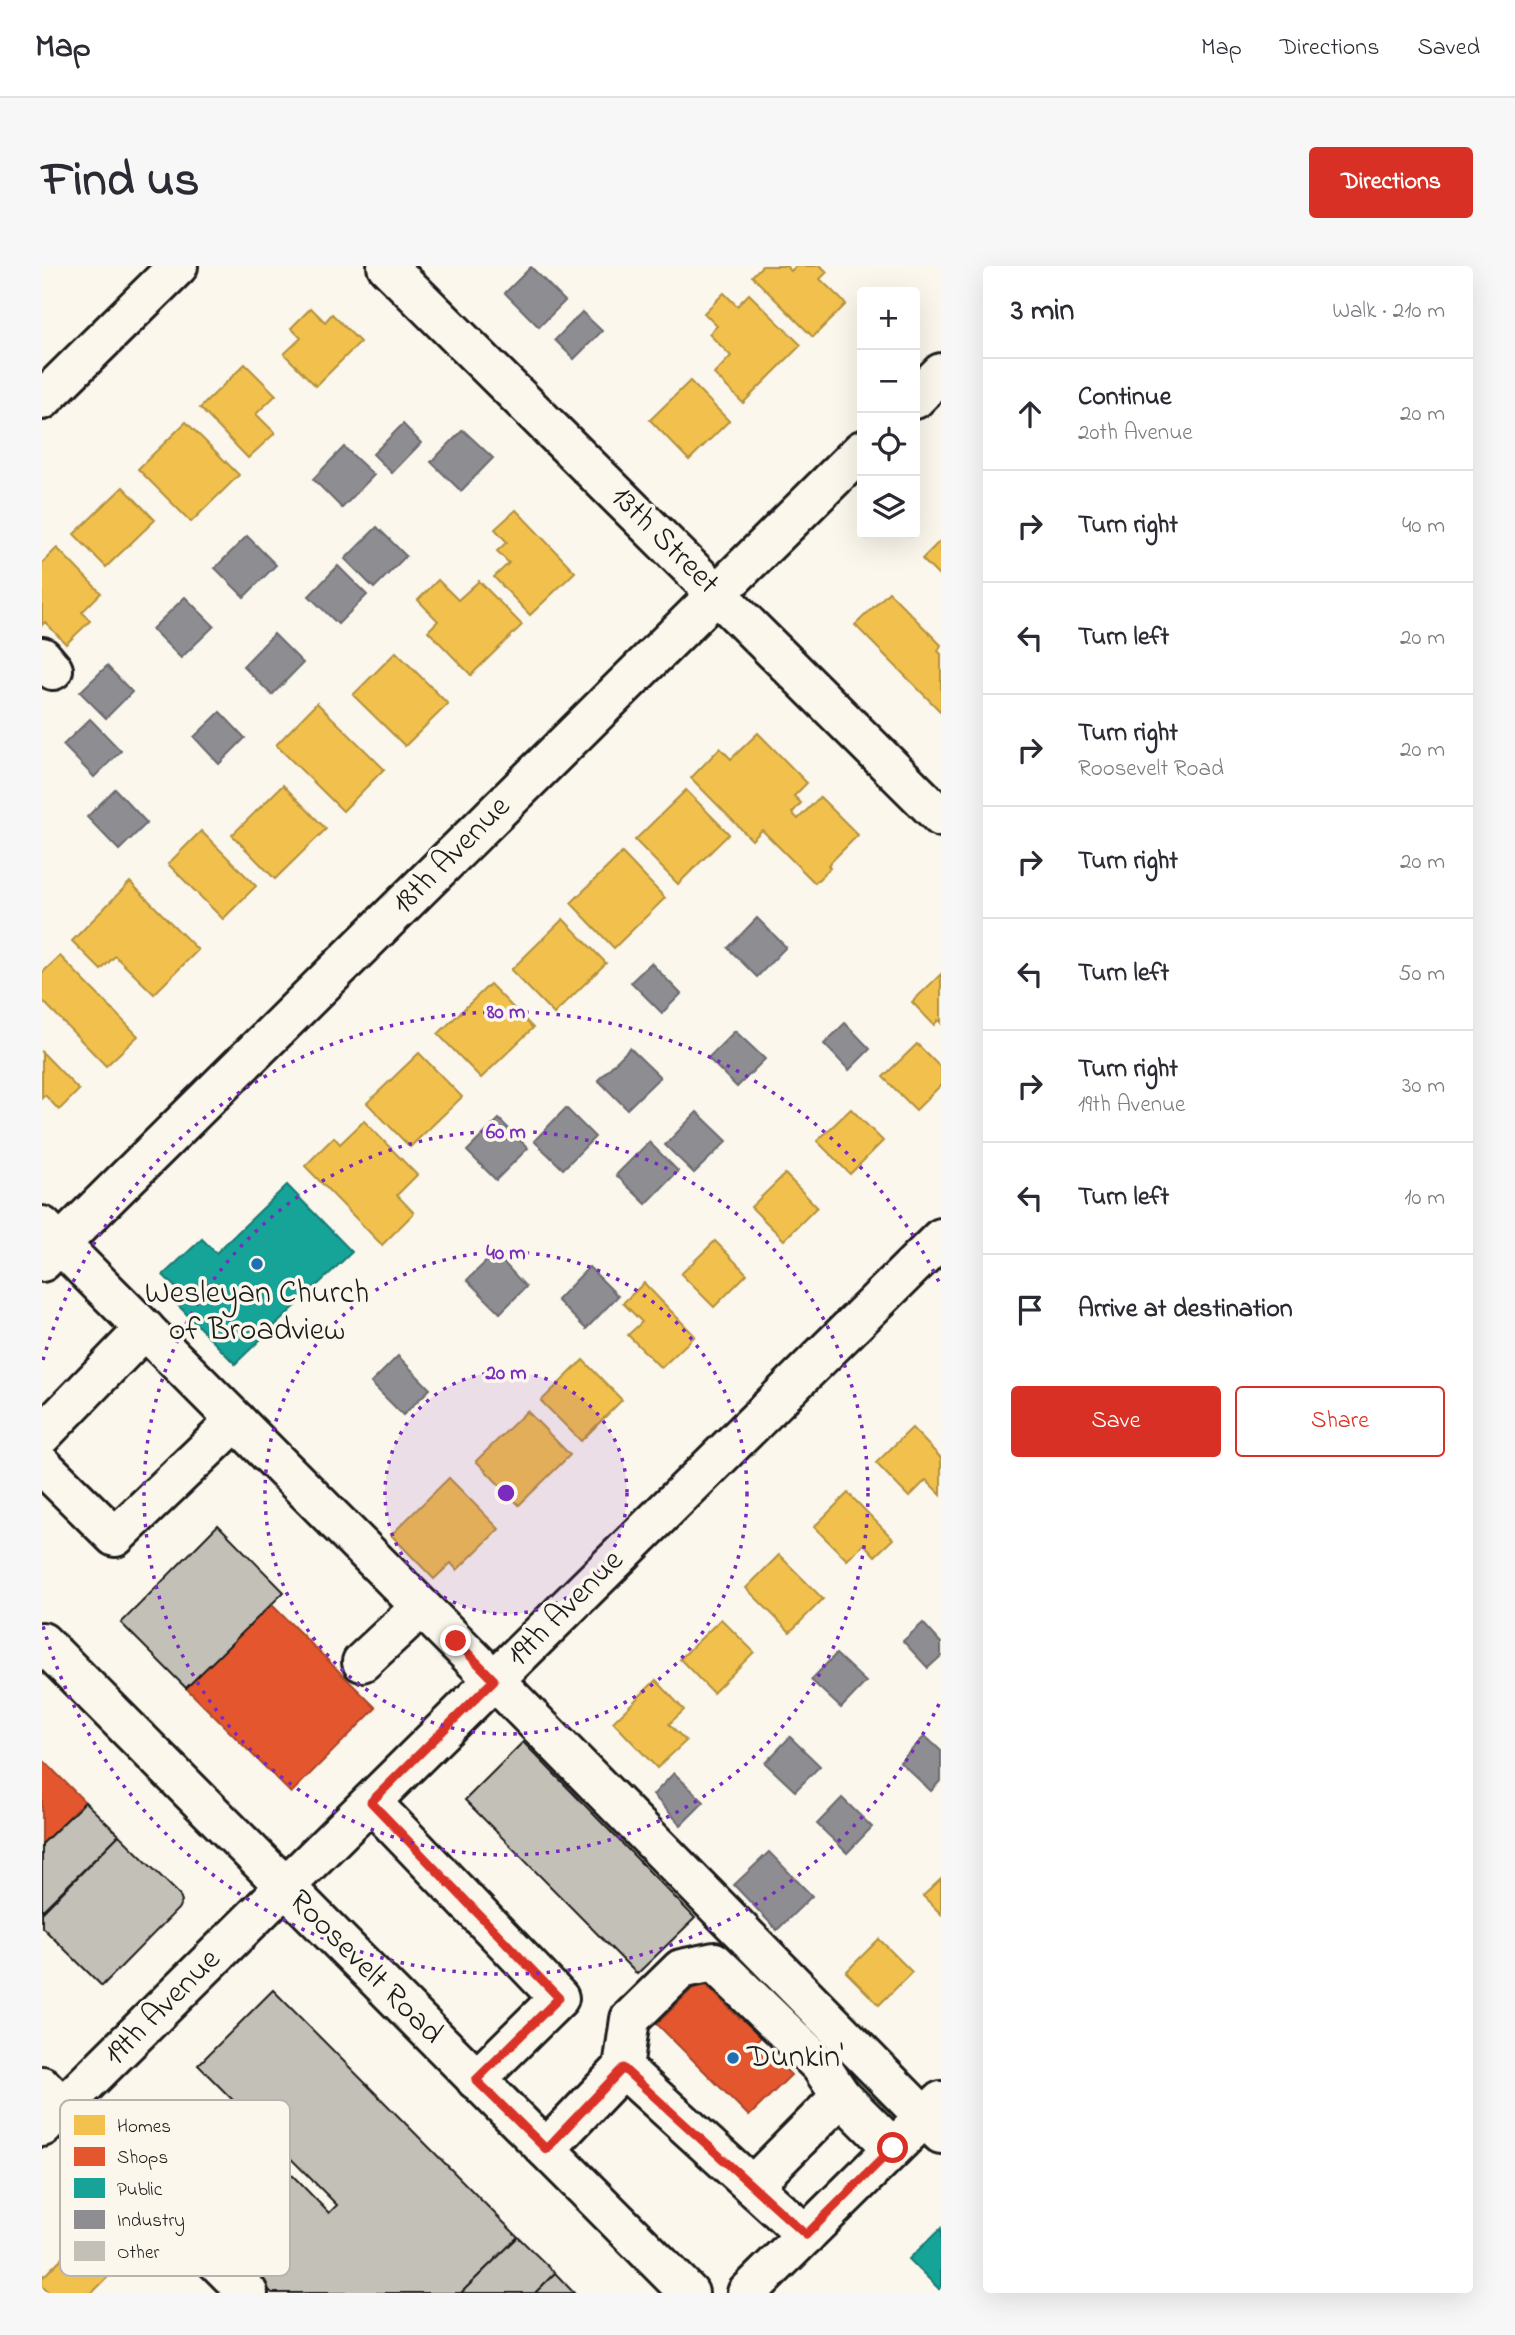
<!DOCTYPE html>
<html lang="en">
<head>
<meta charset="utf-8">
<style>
  body { margin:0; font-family:"Indie Flower",sans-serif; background:#f7f7f7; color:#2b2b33 }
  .controls { position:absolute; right:21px; top:21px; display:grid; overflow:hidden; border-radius:7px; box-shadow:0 7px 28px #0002 }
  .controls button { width:63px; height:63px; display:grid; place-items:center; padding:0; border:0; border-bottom:2px solid #e1e1e2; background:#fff; color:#2b2b33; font:35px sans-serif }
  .stop { position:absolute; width:21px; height:21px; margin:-16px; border:5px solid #d93025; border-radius:50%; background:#fff }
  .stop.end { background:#d93025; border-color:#fff; box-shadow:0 2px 7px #0008 }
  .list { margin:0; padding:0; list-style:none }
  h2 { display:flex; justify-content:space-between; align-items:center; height:91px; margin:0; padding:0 28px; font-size:30px }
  h2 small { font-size:23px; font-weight:400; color:#7c7c81 }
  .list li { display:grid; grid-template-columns:46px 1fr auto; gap:21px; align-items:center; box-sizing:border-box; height:112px; padding:0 28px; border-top:2px solid #e1e1e2 }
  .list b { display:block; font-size:26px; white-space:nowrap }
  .list p { margin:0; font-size:23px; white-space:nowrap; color:#7c7c81 }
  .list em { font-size:23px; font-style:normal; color:#7c7c81 }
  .actions { display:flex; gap:14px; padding:21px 28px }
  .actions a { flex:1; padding:16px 0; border:2px solid #d93025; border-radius:7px; text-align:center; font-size:24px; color:#d93025 }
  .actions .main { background:#d93025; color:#fff }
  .icon { flex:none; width:38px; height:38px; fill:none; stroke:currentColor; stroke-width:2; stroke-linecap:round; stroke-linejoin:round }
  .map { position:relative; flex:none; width:899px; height:2027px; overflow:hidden; border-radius:7px }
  header { display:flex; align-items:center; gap:42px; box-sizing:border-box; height:98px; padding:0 35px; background:#fff; border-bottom:2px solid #e1e1e2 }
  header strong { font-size:33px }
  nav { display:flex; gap:38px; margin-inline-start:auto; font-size:24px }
  .intro { display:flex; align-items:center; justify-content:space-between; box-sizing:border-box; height:168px; padding:0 42px }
  h1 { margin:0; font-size:49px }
  .button { padding:18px 32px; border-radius:7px; background:#d93025; color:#fff; font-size:24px; font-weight:700 }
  main { display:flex; gap:42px; padding:0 42px }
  aside { flex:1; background:#fff; border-radius:7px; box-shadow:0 7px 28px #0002 }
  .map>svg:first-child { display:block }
</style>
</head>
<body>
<header>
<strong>Map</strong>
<nav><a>Map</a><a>Directions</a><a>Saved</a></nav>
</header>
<div class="intro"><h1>Find us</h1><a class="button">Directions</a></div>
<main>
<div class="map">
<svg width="899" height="2027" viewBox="0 0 899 2027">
  <rect width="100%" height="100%" fill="#fbf7ec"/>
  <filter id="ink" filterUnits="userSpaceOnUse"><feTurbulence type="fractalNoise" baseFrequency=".0143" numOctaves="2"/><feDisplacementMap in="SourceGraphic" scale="14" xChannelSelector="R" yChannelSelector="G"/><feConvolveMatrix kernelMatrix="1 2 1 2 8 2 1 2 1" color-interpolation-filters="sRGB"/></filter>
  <g filter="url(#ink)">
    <g fill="#f2c14e" stroke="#b2903f" stroke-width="2">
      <path d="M720,0H744L749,5L754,0H779L785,6L778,13L804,38L771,71L710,10Z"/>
      <path d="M682,27L695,40L707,28L759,79L701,137L672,108L689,90L667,68L675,60L662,47Z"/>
      <path d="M269,42L283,56L290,48L318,76L274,120L242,88L259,72L249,62Z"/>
      <path d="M203,98L234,129L214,148L233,167L206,192L158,142Z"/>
      <path d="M648,115L687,155L647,194L608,154Z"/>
      <path d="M144,156L197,209L149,256L96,203Z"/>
      <path d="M81,221L113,254L64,301L32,268Z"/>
      <path d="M474,244L533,306L488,349L452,311L467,297L455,285L465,276L453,263Z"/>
      <path d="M899,274V312L880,293Z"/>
      <path d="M15,282L59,327L40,346L48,355L24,378L3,356L0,359V297Z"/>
      <path d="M396,314L416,334L437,315L480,359L429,409L386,365L396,355L376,334Z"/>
      <path d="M847,326L899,379L896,385L899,388V446L813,359Z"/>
      <path d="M354,386L406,438L363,480L311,429Z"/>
      <path d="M275,437L342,503L301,545L234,479Z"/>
      <path d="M716,467L765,517L752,530L759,537L750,547L756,553L778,531L816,569L786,599L788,602L773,617L720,564L710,574L649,512L678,482L689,493Z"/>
      <path d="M241,519L284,563L233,613L190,569Z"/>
      <path d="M644,524L687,568L636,618L593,574Z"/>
      <path d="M159,565L214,620L181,653L126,598Z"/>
      <path d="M580,587L623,632L572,682L529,637Z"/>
      <path d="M88,616L156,684L112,728L73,690L59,704L30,675Z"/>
      <path d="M521,653L564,697L512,748L469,704Z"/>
      <path d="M18,690L96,770L64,800L0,734V707Z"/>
      <path d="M899,708V757L896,754L892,759L870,736Z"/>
      <path d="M448,718L491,762L439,812L396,768Z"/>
      <path d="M875,778L899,802V819L874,844L841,811Z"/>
      <path d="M0,786L37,824L17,844L3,829L0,832Z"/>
      <path d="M377,787L420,831L368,881L325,837Z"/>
      <path d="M809,843L841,875L808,908L775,875Z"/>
      <path d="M322,855L375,909L355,929L372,947L340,979L263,900L292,871L298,878Z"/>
      <path d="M743,908L775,941L742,974L709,941Z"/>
      <path d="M673,975L705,1008L672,1041L639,1008Z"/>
      <path d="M602,1017L653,1070L619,1102L586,1069L600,1056L581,1037Z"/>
      <path d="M541,1094L580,1134L539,1175L499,1135Z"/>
      <path d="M485,1145L528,1189L477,1239L434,1195Z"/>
      <path d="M870,1162L899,1192V1229L884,1214L867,1231L834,1197Z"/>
      <path d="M407,1212L457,1263L415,1304L409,1297L392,1313L349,1269Z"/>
      <path d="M806,1227L851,1273L833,1290L822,1278L805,1294L772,1261Z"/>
      <path d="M737,1289L781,1333L748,1366L704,1322Z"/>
      <path d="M679,1353L712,1386L671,1427L638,1393Z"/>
      <path d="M614,1414L642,1444L627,1458L644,1475L615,1502L571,1456Z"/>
      <path d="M899,1613V1648L881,1630Z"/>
      <path d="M837,1673L870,1706L837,1739L804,1706Z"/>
      <path d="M36,1976L68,2009L50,2027H7L0,2020V2012Z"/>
    </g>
    <g fill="#e4572e" stroke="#a84529" stroke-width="2">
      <path d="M229,1338L334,1442L249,1527L144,1422Z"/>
      <path d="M0,1493L43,1536L0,1578Z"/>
      <path d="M659,1714L697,1752L708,1740L729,1761L715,1775L749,1809L707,1850L615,1758Z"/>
    </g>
    <g fill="#17a398" stroke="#187a73" stroke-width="2">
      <path d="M245,919L310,986L193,1098L127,1030L135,1023L121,1009L160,973L174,987Z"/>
      <path d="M899,1962V2025L867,1993Z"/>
    </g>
    <g fill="#8d8d92" stroke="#6b6b6f" stroke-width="2">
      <path d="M489,1L523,35L497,61L463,27Z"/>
      <path d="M540,46L560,65L532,93L513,74Z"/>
      <path d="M361,158L379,177L350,207L331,188Z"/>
      <path d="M421,164L451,192L419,225L389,196Z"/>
      <path d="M302,181L332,209L300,242L271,213Z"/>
      <path d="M335,261L364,290L332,322L303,293Z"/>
      <path d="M205,270L234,299L202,331L173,302Z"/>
      <path d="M296,300L325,329L296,358L267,330Z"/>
      <path d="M143,331L172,360L139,392L110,363Z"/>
      <path d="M232,368L261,397L230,429L201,400Z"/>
      <path d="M65,400L90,426L64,452L38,426Z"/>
      <path d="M178,446L203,472L177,498L152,471Z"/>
      <path d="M48,453L79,485L52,511L21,479Z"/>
      <path d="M73,523L105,557L77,584L45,551Z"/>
      <path d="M715,652L744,681L715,711L686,682Z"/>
      <path d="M609,697L639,728L620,747L589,716Z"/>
      <path d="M803,757L828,783L807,804L782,778Z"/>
      <path d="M693,765L723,793L695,821L666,792Z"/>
      <path d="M588,782L618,811L585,843L556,814Z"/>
      <path d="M524,842L553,871L521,903L492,875Z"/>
      <path d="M655,846L685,875L652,907L623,879Z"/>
      <path d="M457,853L486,882L454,914L425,885Z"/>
      <path d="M607,876L636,905L604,938L574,909Z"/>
      <path d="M453,987L484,1021L458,1047L425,1014Z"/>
      <path d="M547,1001L576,1030L544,1063L515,1034Z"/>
      <path d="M356,1090L388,1123L361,1149L329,1117Z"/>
      <path d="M881,1357L899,1377V1390L886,1402L861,1375Z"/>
      <path d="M794,1388L824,1416L799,1442L769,1414Z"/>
      <path d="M883,1470L899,1485V1514L889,1525L858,1496Z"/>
      <path d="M748,1471L778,1500L753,1525L723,1497Z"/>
      <path d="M632,1507L662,1536L639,1559L611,1529Z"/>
      <path d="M800,1532L830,1561L805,1587L775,1558Z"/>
      <path d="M727,1586L770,1630L735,1664L692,1619Z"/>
    </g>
    <g fill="#c3c0b8" stroke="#1c1c1c" stroke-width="2">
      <path d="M176,1259L242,1326L144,1422L79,1357Z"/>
      <path d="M481,1476L653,1652L595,1708L423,1534Z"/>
      <path d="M43,1536L77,1569L0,1645V1578Z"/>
      <path d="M77,1569L137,1628L140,1636L136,1643L60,1720L0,1661V1647Z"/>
      <path d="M231,1724L476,1971L419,2027H230L150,1947L220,1878L287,1947L295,1939L156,1799Z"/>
      <path d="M476,1971L513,2007L493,2027H419Z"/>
      <path d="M513,2007L532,2027H493Z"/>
    </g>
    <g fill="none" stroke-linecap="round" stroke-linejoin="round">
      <defs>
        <g id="minor">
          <path d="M345,0L899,551"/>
          <path d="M873,133L899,107"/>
          <path d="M0,134L136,0"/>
          <path d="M0,391L11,404"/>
          <path d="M0,960L452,1414L899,1868"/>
          <path d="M0,996L820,184"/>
          <path d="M0,1169L103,1063"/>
          <path d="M0,1199L73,1271L194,1155"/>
          <path d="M320,1396L379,1341"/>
          <path d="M329,1536L517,1732L434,1814"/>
          <path d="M581,1802L764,1969"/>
          <path d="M0,1820L206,2027"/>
          <path d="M799,1830L851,1882"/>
          <path d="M0,1861L899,972"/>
          <path d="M504,1883L581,1802L588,1753L639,1703L672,1696L778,1799L799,1830L710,1920"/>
          <path d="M705,2027L899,1835"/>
        </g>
        <path id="major" d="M0,1376L647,2027"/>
      </defs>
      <use href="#minor" stroke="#1c1c1c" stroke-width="44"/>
      <use href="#major" stroke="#1c1c1c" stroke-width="44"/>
      <use href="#minor" stroke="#fbf7ec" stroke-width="38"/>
      <use href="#major" stroke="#fbf7ec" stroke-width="38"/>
    </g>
  </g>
  <g fill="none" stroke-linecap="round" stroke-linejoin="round" filter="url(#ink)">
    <path stroke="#d93025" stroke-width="9" d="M414,1375L452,1414L329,1536L517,1732L434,1814L504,1883L581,1802L764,1969L851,1882"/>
  </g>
  <circle cx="464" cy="1227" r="121" fill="#7b2cbf" fill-opacity=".12"/>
  <g fill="none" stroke="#7b2cbf" stroke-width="3.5" stroke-dasharray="3.5 7">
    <circle cx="464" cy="1227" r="121"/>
    <circle cx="464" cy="1227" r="241"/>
    <circle cx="464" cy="1227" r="362"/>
    <path d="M897 1438A482 482 0 0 1 1 1360M1 1094A482 482 0 0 1 897 1016"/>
  </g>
  <g fill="#1f6fb2" stroke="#fbf7ec" stroke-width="2.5">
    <circle cx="215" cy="998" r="7"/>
    <circle cx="691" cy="1792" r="7"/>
  </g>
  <g text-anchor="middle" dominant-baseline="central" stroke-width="7" stroke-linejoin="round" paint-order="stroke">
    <g font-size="32" fill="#1c1c1c" stroke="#fbf7ec">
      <text transform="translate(622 275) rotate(45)">13th Street</text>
      <text transform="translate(410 590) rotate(-45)">18th Avenue</text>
      <text transform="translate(524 1343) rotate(-45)">19th Avenue</text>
      <text transform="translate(323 1702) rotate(45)">Roosevelt Road</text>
      <text transform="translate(121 1742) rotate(-45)">19th Avenue</text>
    </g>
    <g font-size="32" fill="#1c1c1c" stroke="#fbf7ec">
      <text x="215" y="1028">Wesleyan Church<tspan x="215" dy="37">of Broadview</tspan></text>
      <text x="705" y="1792" text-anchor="start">Dunkin'</text>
    </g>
  </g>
  <rect x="18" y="1834" width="230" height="176" rx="10" fill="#fbf7ec" stroke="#b8b5ae" stroke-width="2"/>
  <rect x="32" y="1849" width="31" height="20" fill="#f2c14e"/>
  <rect x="32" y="1881" width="31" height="19" fill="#e4572e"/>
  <rect x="32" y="1912" width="31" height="20" fill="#17a398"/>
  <rect x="32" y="1944" width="31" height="19" fill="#8d8d92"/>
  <rect x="32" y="1975" width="31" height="20" fill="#c3c0b8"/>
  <g font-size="19" fill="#1c1c1c">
    <text x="75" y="1866">Homes</text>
    <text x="75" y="1897">Shops</text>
    <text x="75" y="1929">Public</text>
    <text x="75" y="1960">Industry</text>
    <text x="75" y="1992">Other</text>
  </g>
  <circle cx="464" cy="1227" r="10" fill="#7b2cbf" stroke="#fbf7ec" stroke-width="3.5"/>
  <g font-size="21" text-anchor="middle" font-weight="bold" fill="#7b2cbf" stroke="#fbf7ec" stroke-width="7" stroke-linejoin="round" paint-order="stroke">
    <text x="464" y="752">80 m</text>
    <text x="464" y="872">60 m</text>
    <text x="464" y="993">40 m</text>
    <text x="464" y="1113">20 m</text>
  </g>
</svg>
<div class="controls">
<button>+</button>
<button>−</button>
<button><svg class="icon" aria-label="locate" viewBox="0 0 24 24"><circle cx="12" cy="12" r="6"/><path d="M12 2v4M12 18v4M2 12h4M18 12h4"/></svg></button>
<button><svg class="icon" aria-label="layers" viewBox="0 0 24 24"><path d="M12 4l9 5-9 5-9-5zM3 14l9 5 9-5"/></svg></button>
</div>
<div class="stop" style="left:851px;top:1882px"></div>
<div class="stop end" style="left:414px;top:1375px"></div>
</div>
<aside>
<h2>3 min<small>Walk · 210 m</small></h2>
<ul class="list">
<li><svg class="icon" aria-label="ahead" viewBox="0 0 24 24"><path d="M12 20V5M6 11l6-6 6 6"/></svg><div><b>Continue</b><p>20th Avenue</p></div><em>20 m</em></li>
<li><svg class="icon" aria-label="right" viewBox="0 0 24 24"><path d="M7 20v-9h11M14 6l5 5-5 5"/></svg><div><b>Turn right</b></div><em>40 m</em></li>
<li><svg class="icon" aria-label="left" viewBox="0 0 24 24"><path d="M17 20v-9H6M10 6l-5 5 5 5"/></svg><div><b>Turn left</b></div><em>20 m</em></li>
<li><svg class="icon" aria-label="right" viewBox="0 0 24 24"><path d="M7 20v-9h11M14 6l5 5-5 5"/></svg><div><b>Turn right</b><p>Roosevelt Road</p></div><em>20 m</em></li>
<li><svg class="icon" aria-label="right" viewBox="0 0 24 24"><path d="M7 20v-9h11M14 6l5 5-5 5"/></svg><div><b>Turn right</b></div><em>20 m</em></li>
<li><svg class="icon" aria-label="left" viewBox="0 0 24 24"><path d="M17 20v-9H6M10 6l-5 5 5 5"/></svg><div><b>Turn left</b></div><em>50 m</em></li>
<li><svg class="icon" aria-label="right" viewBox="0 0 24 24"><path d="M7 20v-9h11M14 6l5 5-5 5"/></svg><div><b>Turn right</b><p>19th Avenue</p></div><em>30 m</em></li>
<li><svg class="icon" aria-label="left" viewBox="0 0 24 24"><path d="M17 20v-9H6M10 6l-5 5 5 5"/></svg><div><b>Turn left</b></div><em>10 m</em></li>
<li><svg class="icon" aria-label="arrive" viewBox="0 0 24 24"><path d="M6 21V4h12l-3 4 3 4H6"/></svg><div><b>Arrive at destination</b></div></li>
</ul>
<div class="actions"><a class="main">Save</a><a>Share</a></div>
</aside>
</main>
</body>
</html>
